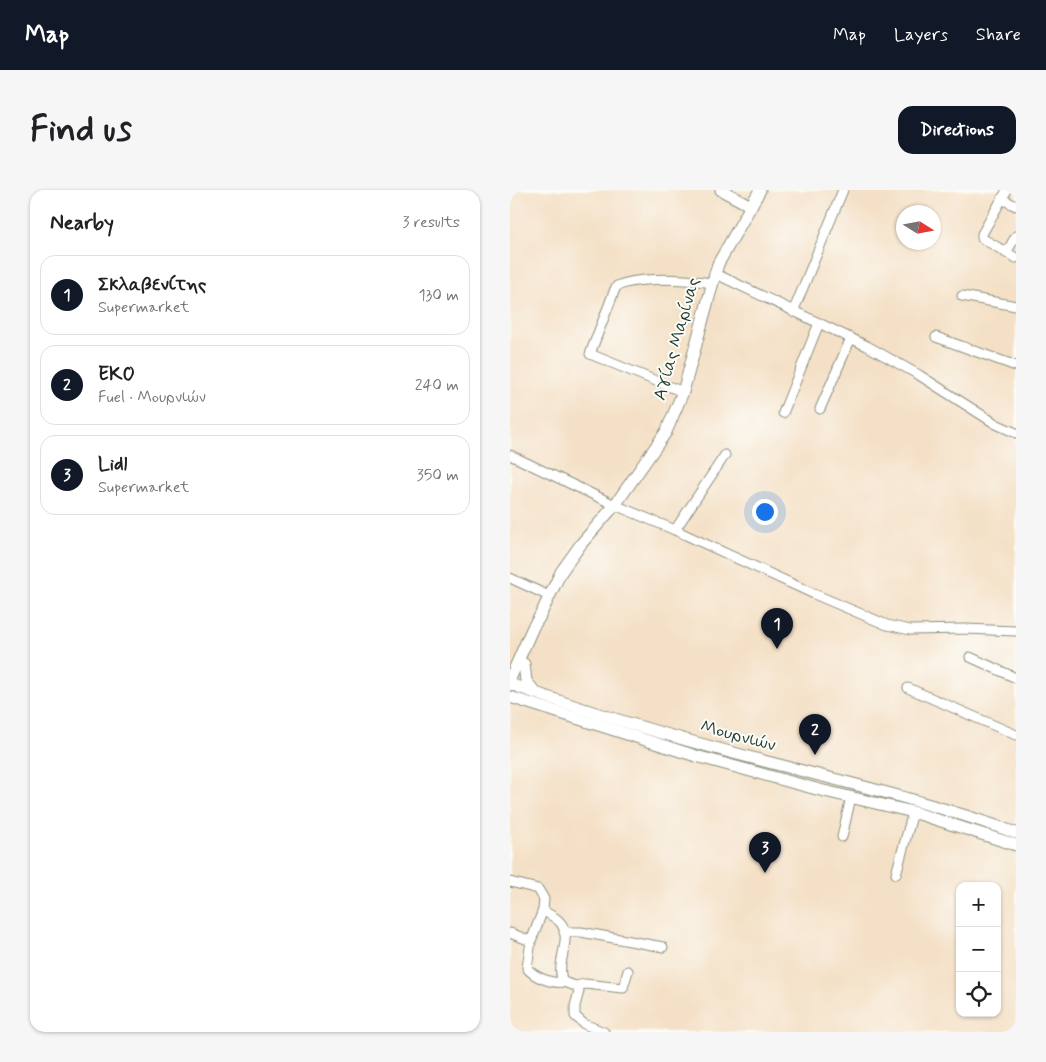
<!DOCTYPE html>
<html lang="en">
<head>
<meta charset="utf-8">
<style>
  body { margin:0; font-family:Mynerve,sans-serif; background:#f6f6f6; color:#202124 }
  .controls { position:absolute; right:15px; bottom:15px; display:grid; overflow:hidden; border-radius:10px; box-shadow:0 1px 4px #0004 }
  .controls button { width:45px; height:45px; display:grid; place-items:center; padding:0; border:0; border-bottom:1px solid #e0e0e0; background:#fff; color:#202124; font:25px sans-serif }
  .compass { position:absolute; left:386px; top:15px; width:45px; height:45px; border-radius:50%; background:#fff; box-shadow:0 1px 4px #0004; rotate:101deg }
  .you { position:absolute; left:254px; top:321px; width:18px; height:18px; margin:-12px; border:4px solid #fff; border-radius:50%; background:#1a73e8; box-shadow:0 0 0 8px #1a73e833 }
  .badge { display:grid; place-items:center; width:32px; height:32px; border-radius:50%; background:#111827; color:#fff; font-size:16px; font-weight:700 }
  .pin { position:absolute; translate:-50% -41px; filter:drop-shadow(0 1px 2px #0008) }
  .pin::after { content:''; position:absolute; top:26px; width:18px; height:15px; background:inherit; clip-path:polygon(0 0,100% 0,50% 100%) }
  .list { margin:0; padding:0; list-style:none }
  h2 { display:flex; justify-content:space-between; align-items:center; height:65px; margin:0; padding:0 20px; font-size:21px }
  h2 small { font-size:16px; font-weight:400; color:#757577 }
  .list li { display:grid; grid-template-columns:32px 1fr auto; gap:15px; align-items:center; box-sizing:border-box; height:80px; margin:0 10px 10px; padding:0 10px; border:1px solid #e0e0e0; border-radius:15px }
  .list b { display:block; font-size:19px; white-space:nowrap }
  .list p { margin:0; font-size:16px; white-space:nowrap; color:#757577 }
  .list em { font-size:16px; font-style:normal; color:#757577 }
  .icon { flex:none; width:28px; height:28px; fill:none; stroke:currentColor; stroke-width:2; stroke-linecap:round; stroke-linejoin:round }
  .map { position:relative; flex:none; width:506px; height:842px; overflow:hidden; border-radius:15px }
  header { display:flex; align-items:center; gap:30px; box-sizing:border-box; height:70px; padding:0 25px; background:#111827; color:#fff }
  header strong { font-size:24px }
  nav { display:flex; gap:28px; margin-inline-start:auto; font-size:18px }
  .intro { display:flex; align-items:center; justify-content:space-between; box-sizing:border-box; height:120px; padding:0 30px }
  h1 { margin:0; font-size:35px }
  .button { padding:12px 22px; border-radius:15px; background:#111827; color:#fff; font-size:18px; font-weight:700 }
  main { display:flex; gap:30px; padding:0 30px }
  aside { flex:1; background:#fff; border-radius:15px; box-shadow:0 1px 4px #0004 }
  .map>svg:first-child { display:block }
</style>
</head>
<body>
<header>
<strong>Map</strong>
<nav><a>Map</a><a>Layers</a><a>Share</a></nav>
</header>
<div class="intro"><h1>Find us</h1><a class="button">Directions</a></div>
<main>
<aside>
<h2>Nearby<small>3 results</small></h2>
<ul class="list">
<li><span class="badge">1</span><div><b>Σκλαβενίτης</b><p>Supermarket</p></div><em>130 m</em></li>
<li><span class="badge">2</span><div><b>EKO</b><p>Fuel · Μουρνιών</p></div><em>240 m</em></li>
<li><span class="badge">3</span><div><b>Lidl</b><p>Supermarket</p></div><em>350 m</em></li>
</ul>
</aside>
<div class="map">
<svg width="506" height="842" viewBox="0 0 506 842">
  <rect width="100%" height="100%" fill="#fdfcf7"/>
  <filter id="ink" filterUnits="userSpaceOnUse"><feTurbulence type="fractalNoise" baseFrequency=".02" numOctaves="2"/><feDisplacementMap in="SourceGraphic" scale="10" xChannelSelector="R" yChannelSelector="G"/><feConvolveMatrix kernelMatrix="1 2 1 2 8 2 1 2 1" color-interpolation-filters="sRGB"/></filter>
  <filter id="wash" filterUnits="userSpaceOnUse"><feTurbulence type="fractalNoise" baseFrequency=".0096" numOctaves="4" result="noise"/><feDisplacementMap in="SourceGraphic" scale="20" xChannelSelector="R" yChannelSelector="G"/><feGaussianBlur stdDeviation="1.12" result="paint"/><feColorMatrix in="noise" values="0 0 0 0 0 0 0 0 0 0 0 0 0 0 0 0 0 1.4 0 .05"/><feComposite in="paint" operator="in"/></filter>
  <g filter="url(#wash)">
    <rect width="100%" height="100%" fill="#f4e0c6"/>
  </g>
  <g filter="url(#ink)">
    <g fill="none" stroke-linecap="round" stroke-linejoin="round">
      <defs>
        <g id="street">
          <path d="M497,0L472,44V48L475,50L506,68"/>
          <path d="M492,9L506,16"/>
          <path d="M496,63L506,46"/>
          <path d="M204,83L357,156L409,185L486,234L506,243"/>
          <path d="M452,106L506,116"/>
          <path d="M283,122L333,0"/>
          <path d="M426,147L506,176"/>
          <path d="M173,202L80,164L105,99L107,96C131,86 176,89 202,93"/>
          <path d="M310,219L341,148"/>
          <path d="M273,223L309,133"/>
          <path d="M0,265L105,315L165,340L304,404L377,435L400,440L455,439L506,441"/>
          <path d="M165,340L215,265"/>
          <path d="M0,388L39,406"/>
          <path d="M460,467L506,488"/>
          <path d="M398,498L506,545"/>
          <path d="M332,647L341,607"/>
          <path d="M386,684L403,622"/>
          <path d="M0,692L28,699L34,709L33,720C38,724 45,727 49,731C65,747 44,773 53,792L66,796L69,801L65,816V826L74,834L94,842"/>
          <path d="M33,720L21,751L17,778C24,787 42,794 53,792"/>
          <path d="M54,742H71L153,757"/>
          <path d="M0,743L21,751"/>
          <path d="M66,796L75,794L113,798L118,781"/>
        </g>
        <g id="secondary">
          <path d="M211,0L241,16"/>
          <path d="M14,474L16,491L25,502"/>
          <path d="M0,489L23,437L29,428L51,382L71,354L105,315L156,242L173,202L208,74L250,0"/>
          <path d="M0,494C83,524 169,549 254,571C339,593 424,613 506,643"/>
          <path d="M0,507L186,566L310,600L403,622L506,655"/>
        </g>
      </defs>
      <use href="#street" stroke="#8a8e7d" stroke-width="11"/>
      <use href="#secondary" stroke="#8a8e7d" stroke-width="13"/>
      <use href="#street" stroke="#fff" stroke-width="9"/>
      <use href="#secondary" stroke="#fff" stroke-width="11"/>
    </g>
  </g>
  <g text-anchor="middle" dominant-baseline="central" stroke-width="4" stroke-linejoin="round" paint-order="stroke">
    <g font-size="18" fill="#1f3d34" stroke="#fdfcf7">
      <text transform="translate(167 149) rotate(-74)">Αγίας Μαρίνας</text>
      <text transform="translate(228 546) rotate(15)">Μουρνιών</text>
    </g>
  </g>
</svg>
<div class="controls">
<button>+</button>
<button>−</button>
<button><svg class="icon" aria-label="locate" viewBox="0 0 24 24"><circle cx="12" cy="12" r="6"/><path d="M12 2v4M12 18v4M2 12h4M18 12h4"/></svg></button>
</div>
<svg class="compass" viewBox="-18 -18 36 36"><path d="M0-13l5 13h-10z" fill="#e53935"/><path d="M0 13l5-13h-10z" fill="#757577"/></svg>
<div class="you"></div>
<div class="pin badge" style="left:267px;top:459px">1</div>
<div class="pin badge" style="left:305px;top:565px">2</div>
<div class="pin badge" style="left:255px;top:683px">3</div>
</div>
</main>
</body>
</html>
